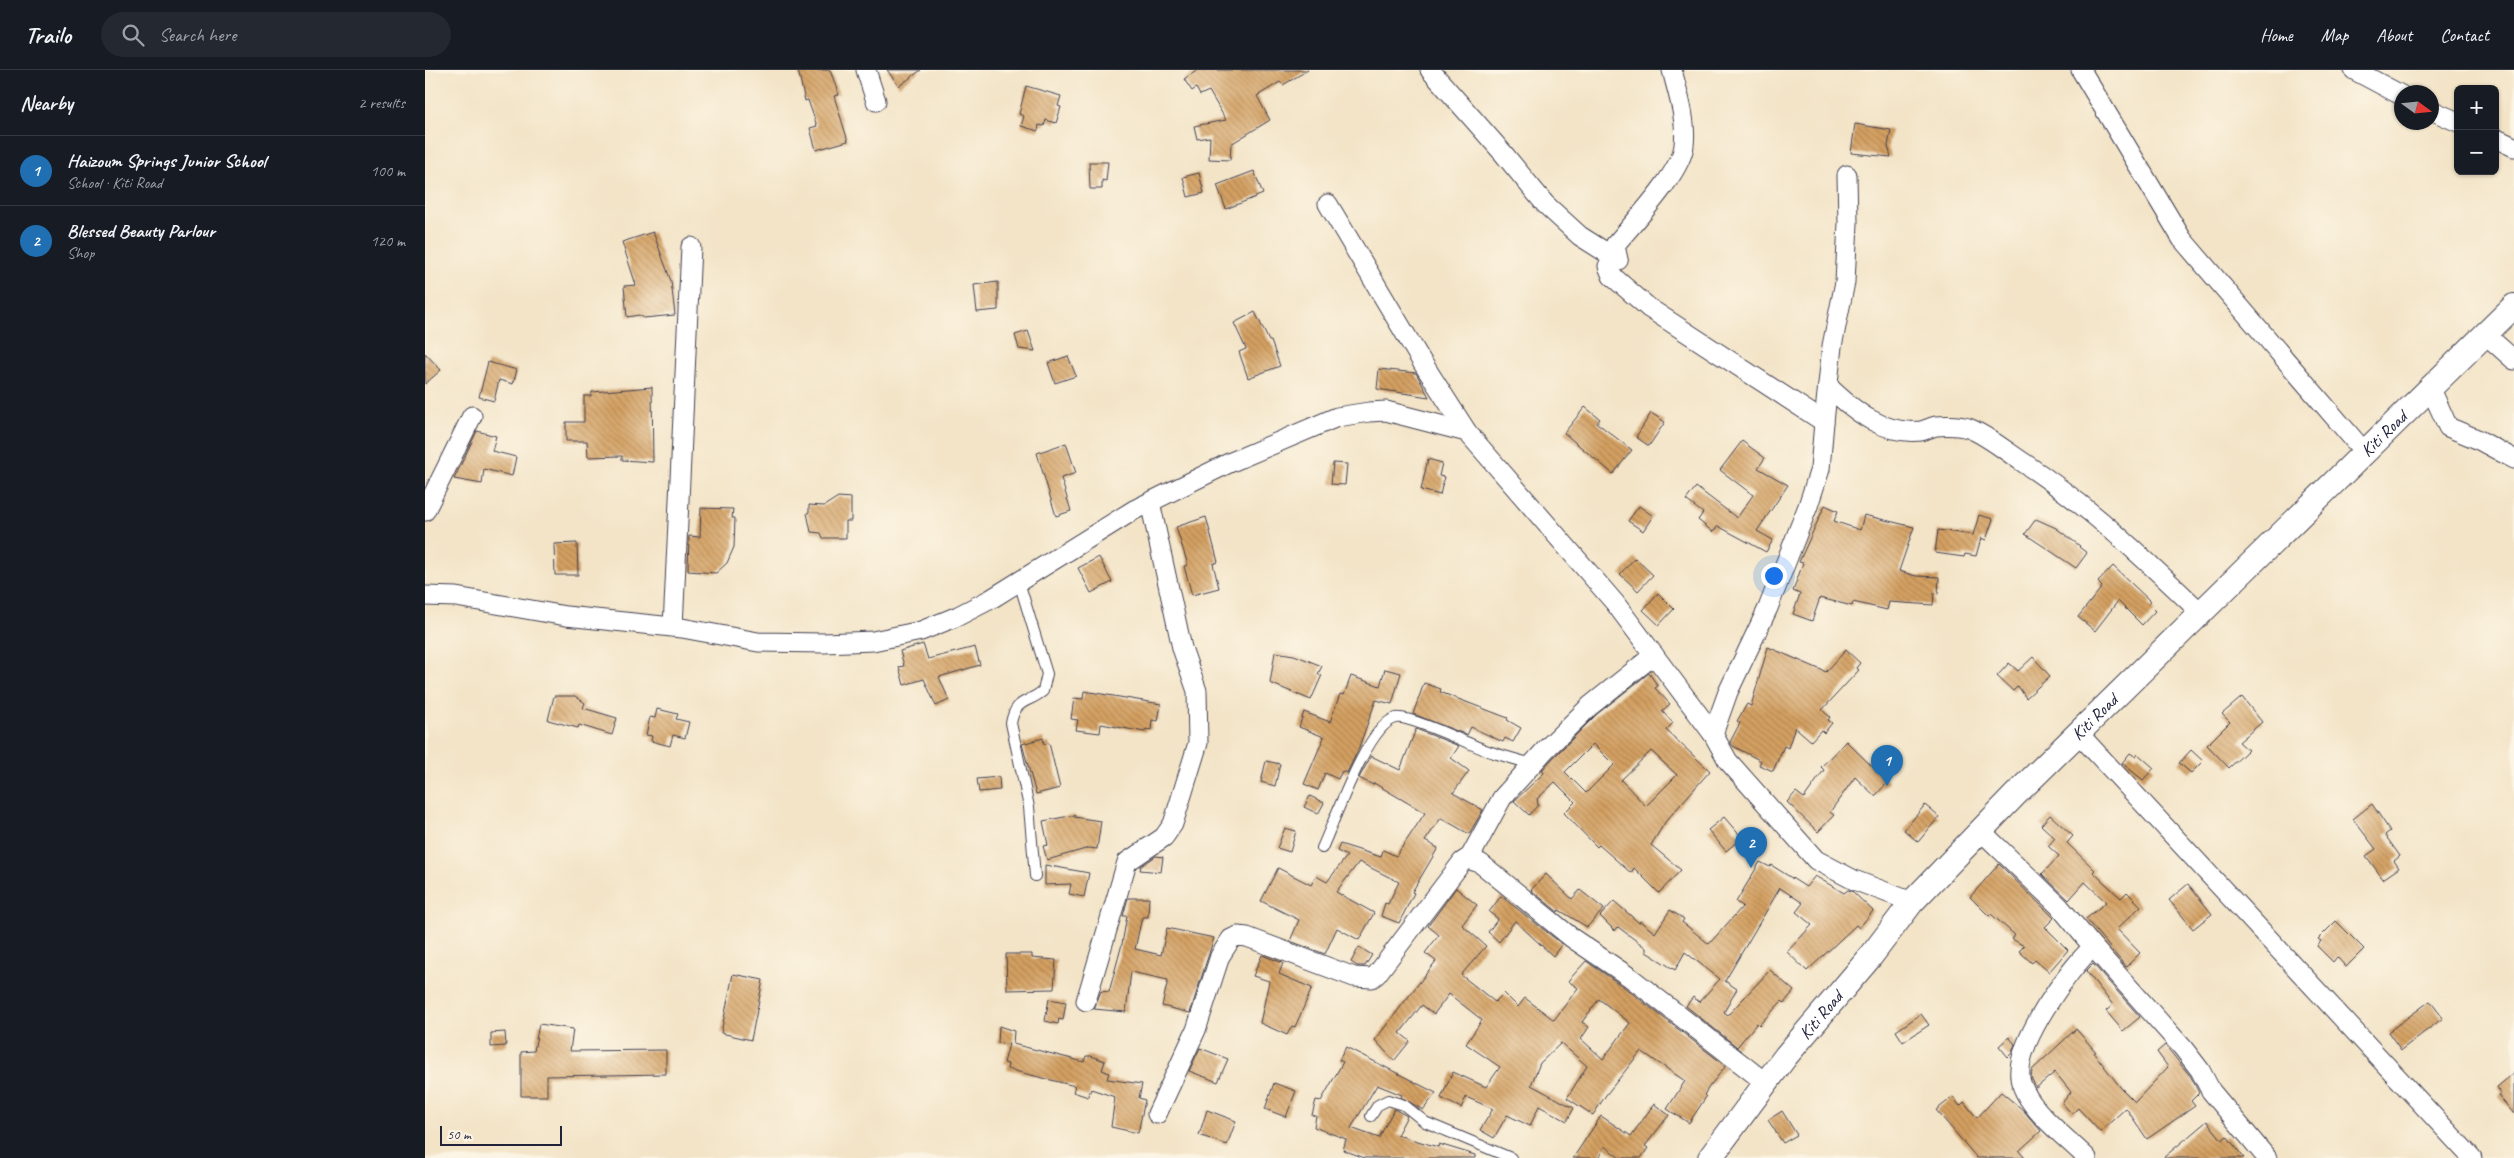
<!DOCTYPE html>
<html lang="en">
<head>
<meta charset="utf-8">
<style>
  body { margin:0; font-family:Caveat,sans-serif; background:#242831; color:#f1f3f6 }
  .controls { position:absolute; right:15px; top:15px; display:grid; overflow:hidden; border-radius:8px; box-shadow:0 1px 4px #0004 }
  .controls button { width:45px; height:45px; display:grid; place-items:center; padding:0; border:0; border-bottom:1px solid #363941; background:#171b24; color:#f1f3f6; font:25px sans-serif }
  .compass { position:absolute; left:1969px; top:15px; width:45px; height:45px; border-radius:50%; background:#171b24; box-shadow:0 1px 4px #0004; rotate:105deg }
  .scale { position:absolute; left:15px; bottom:12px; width:122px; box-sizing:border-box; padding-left:5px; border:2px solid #22223b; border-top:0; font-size:14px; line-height:18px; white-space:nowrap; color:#22223b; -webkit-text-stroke:4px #fcf5e5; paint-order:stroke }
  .you { position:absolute; left:1348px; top:505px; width:18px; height:18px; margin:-12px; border:4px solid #fff; border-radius:50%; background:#1a73e8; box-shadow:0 0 0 8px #1a73e833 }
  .badge { display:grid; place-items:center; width:32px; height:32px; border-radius:50%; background:#1f6fb2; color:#fff; font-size:16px; font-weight:700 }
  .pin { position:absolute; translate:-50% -41px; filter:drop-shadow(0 1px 2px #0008) }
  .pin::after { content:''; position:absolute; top:26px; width:18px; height:15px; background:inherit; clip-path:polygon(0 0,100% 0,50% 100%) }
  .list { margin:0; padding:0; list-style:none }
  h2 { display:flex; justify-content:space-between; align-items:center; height:65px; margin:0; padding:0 20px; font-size:21px }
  h2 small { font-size:16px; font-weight:400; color:#9ea1a6 }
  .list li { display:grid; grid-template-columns:32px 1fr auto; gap:15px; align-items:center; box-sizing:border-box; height:70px; padding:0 20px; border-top:1px solid #363941 }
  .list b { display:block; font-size:19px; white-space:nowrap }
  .list p { margin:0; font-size:16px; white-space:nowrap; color:#9ea1a6 }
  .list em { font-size:16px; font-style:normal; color:#9ea1a6 }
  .icon { flex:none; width:28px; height:28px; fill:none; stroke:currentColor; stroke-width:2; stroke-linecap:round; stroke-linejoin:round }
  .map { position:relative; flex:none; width:2089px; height:1088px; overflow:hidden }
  header { display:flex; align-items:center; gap:30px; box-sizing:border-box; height:70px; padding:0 25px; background:#171b24; border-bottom:1px solid #363941 }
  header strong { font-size:24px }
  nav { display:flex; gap:28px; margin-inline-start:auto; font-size:18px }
  .search { width:350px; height:45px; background:#242831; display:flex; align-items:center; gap:12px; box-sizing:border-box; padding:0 18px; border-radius:28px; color:#9ea1a6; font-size:19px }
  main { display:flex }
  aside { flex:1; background:#171b24 }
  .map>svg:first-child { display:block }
</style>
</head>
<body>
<header>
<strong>Trailo</strong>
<div class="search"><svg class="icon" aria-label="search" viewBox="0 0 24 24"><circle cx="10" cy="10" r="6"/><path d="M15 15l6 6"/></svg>Search here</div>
<nav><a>Home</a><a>Map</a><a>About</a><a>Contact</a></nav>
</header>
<main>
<aside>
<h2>Nearby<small>2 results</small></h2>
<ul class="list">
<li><span class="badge">1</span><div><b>Haizoum Springs Junior School</b><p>School · Kiti Road</p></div><em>100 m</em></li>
<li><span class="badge">2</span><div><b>Blessed Beauty Parlour</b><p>Shop</p></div><em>120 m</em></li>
</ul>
</aside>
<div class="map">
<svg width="2089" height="1088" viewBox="0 0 2089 1088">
  <defs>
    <pattern id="building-back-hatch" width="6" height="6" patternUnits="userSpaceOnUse" patternTransform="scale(1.25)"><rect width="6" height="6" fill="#d4a061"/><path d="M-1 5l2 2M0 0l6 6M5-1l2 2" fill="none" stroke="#ac8251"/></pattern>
  </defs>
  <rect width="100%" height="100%" fill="#fcf5e5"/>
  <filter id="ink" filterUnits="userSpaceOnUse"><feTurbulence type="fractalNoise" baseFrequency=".02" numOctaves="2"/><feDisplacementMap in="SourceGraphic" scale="10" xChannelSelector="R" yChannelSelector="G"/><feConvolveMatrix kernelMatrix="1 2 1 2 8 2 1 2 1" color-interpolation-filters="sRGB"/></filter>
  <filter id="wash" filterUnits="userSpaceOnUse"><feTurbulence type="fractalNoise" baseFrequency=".0096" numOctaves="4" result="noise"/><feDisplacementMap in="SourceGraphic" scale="20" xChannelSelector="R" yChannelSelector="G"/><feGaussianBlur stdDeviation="1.12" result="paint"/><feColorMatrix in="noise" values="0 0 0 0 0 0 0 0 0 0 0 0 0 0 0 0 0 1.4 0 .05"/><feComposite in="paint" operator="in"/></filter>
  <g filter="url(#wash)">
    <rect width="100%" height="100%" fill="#f3e4c7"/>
    <g id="blocks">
      <g fill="url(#building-back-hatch)" fill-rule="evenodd">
        <path d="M373,0H405L414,25L409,26L423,71L391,80L385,58L392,56L383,30L380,31Z"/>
        <path d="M462,0H496L474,16Z"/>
        <path d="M773,0H883L858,15L855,12L832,26L845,50L806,74L805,90L784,89L785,67L772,69L769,56L801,50L784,21L775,25L771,18L767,21L759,9Z"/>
        <path d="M601,16L636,26L633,36L636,37L631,53L621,50L619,56L614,55L613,61L596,56L599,46L594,44Z"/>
        <path d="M1430,54L1466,60L1463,76L1466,87L1426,83Z"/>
        <path d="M664,92H683L681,111L677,110V119H665Z"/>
        <path d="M829,101L838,124L801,139L792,115Z"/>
        <path d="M774,103L779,123L763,127L758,107Z"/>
        <path d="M228,162L246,211L250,245L219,248L214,245L202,247L199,216L211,215L197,172Z"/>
        <path d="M573,212V240L552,242L549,215Z"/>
        <path d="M830,242L844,271H846L855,296L823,308L814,282L821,279L809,253Z"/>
        <path d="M603,261L610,281L594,279L590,265Z"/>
        <path d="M0,283L16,300L0,314Z"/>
        <path d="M643,286L651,306L630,313L623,293Z"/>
        <path d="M63,292L92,300L88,314L74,310L69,331L54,327Z"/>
        <path d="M954,299L991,303L1004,327L952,319Z"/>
        <path d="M227,317L228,392L197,390V386L163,387L162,371H141V352H159V326H166L167,322Z"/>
        <path d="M1160,337L1175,349L1172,353L1207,380L1188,404L1139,363Z"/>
        <path d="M1226,343L1240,352L1224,376L1211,367Z"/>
        <path d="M52,361L71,366L67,381L91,387L87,406L59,399L57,414L29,409Z"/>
        <path d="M1317,371L1340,388L1333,398L1363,415L1332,461L1348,470L1341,482L1293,456L1288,462L1273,450L1278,443L1261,430L1271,417L1312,448L1328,425L1295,400Z"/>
        <path d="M641,373L651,403L636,408L646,441L631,446L612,383Z"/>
        <path d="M1003,389L1017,393L1014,406L1019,407L1015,425L996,420Z"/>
        <path d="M908,393L922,394L920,415L906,414Z"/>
        <path d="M413,427L426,428V451H421V468H398L396,463L386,462L382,443L384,442V435L399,436Z"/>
        <path d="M1400,435L1413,441L1409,451L1435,460L1439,445L1489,457L1474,501L1491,506L1514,507L1513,524L1509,523L1508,535L1464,532L1462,540L1428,532L1427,536L1395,528L1387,551L1368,544L1375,524L1368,521L1378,493L1374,492Z"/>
        <path d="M1214,436L1228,446L1218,461L1203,451Z"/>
        <path d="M276,438L308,439L307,448H310L309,477L302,493L291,503L263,501L264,466L275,467Z"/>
        <path d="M1554,445L1568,449L1561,470L1556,468L1551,486L1540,484L1539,487L1510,483L1513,460L1548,465Z"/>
        <path d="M781,447L793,492L788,494L794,518L767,525L759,496L763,495L751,457Z"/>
        <path d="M1611,449L1631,458L1655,476L1654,477L1662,483L1651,498L1600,464Z"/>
        <path d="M152,473L153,505H130L129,474Z"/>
        <path d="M674,487L687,512L666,523L653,498Z"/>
        <path d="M1210,488L1228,505L1213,521L1195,504Z"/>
        <path d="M1688,496L1726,532L1723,534L1730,541L1717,555L1693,531L1670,561L1653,547L1677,517L1673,512Z"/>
        <path d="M1233,523L1249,539L1234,555L1218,540Z"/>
        <path d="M498,574L503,589L550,577L555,595L514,607L524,630L511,636L499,609L479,615L474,597L479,596L475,581Z"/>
        <path d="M1343,577L1401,602L1421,580L1435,593L1431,598L1434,600L1397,640L1405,647L1403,650L1407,653L1399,663L1396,660L1386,671L1370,657L1363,678L1359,676L1348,701L1334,695L1336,691L1308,676L1305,672L1315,653L1312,651L1322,634L1326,636Z"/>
        <path d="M850,582L869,585L897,596L893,604L897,605L886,630L845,613Z"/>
        <path d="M1608,587L1625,606L1601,628L1593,616L1588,621L1572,606L1584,593L1593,601Z"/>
        <path d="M960,599L976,603L967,634L951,630L933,680L922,703L917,701L913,709L900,703L893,720L879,714L899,667L874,657L879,642L905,652L915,624L919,625L926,606L955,616Z"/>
        <path d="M1224,603L1233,616L1230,618L1245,634L1237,641L1248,653L1241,660L1285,701L1241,751L1226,775L1256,800L1234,823L1209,798L1206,803L1174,775L1172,777L1139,743L1150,732L1130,712L1112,729L1113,735L1104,745L1089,731L1119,703L1117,700L1128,688L1172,644ZM1168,674L1189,695L1161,723L1140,702ZM1226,681L1252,705L1221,736L1196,710Z"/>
        <path d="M999,613L1016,619L1015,622L1083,648L1082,650L1096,658L1088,672L1080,668L1078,672L1046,657L1042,665L988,644Z"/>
        <path d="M659,621L736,634L733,651L727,650L726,660L721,659L720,662L676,654L675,663L651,660L653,650L646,649L649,628L658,629Z"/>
        <path d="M129,626H150L160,633L158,638L192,648L187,665L154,655L153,658L123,650Z"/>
        <path d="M1817,627L1837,652L1814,672L1823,680L1804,698L1782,675L1805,652L1797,644Z"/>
        <path d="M232,639L253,644L251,649L264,652L260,668L248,665L245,676L226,671L227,666L221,665L225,647L230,648Z"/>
        <path d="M991,659L1034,676L1026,688L1044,701L1028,723L1058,740L1044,764L1016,748L1000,771L1013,778L987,822L989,823L974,853L956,846L960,833L963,834L974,812L934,792L911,822L949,843L934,870L912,858L900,884L865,871L874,850L836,831L853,798L886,815L891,806L902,812L922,786L912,781L915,774L956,787L958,780L971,786L1000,743L949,713L948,715L934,708L946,686L975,700Z"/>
        <path d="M618,668L619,674L624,673L635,718L611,724L597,674Z"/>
        <path d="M1421,671L1463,712L1450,726L1430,707L1405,742L1409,745L1393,762L1362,732L1371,722L1379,728L1399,700L1396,697Z"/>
        <path d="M1766,680L1778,691L1766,703L1754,693Z"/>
        <path d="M1705,683L1711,687L1713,684L1729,698L1718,710L1697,693Z"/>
        <path d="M841,691L855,694L850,716L836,712Z"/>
        <path d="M574,707L575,720L554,722L552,709Z"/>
        <path d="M885,726L899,733L893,744L879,737Z"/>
        <path d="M1947,734L1965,761L1960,765L1975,786L1969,791L1974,798L1958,809L1941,786L1951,779L1928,749Z"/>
        <path d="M1500,735L1514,747L1493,772L1479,760Z"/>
        <path d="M650,745L649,747L676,751L672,779L664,778L622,790L618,776L623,775L618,751Z"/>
        <path d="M1625,745L1648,766L1642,773L1670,800L1668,802L1696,828L1702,822L1716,836L1692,859L1715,883L1701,897L1661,849L1681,832L1660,812L1644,830L1617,804L1634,786L1623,776L1630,768L1616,755Z"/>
        <path d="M1299,747L1317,768L1301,781L1283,760Z"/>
        <path d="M860,758L871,761L865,782L852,778Z"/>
        <path d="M731,786L738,787L736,802L715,800L716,796Z"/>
        <path d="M1335,792L1345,797L1346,795L1381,817L1390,806L1419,823L1423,820L1427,821L1448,841L1434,858L1431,855L1382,901L1362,882L1387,855L1371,842L1378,833L1355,818L1300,911L1312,919L1299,942L1303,945L1345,900L1369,921L1359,933L1357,931L1334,955L1332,953L1312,977L1261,936L1268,927L1274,932L1295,909L1260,882L1250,900L1221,882V878L1193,857L1190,861L1175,846L1189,831L1214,853L1215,851L1230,863L1245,840L1259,849L1257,852L1284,874L1318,836L1311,832Z"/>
        <path d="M1574,794L1629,848L1620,857L1643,880L1624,902L1610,890L1607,893L1594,881L1599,876L1587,869L1590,865L1566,844L1564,846L1545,827Z"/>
        <path d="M620,795L664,803L659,827L644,824L646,814L620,815Z"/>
        <path d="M1121,804L1147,829L1155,820L1179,839L1162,857L1134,840L1133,842L1106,820Z"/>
        <path d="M1763,814L1787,844L1768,859L1744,830Z"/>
        <path d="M1031,818L1052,835L1037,855L1061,876L1036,905L1070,932L1079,923L1093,937L1100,928L1129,950L1153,918L1143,911L1161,891L1199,917L1298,994L1300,997L1284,1017L1279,1025L1281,1027L1264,1053L1242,1039L1260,1011L1216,981L1181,1025L1168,1045L1142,1028L1162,996L1136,973L1115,993L1106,1015L1149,1038L1142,1051L1114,1036L1105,1056L1082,1045L1069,1068L1055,1060L1068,1039L1041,1027L1036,1038L1016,1028L1028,1002L1061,1017L1075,997L1041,974L1057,950L1024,924L1009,944L997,935L975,963L985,971L969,991L950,970L1011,891L1000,883L1014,865L1003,856ZM1174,929L1205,953L1178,989L1156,969L1164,957L1157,952Z"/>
        <path d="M1076,826L1137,874L1128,886L1090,851L1074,872L1063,862L1073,849L1064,842Z"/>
        <path d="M703,828H724L723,847H717L710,879L736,885L742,858L789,868L765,943L737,936L743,910L706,902L701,942L669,939L676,921L684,922L697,874L702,846H698Z"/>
        <path d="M1911,851L1939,879L1921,897L1912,887L1908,892L1892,876L1896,871L1893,869Z"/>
        <path d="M934,877L947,885L940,896H932L926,892Z"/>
        <path d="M581,884H607V888L631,890L629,919L582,920Z"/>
        <path d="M837,885L858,893L854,904L887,918L870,957L867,956L862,965L835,953L844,911L828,906Z"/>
        <path d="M1668,894L1715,947L1698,961L1681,941L1688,935L1661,901Z"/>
        <path d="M308,904L338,910L326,970L296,963Z"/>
        <path d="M624,929L641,932L638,950L634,949L633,954L620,951Z"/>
        <path d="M2005,931L2018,948L1976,980L1963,962Z"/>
        <path d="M1496,944L1504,955L1478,972L1471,961Z"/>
        <path d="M114,954L148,959L145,981L241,980V1004L122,1006V1026H96V982L109,981Z"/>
        <path d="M574,956L589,961L588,974L659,992L661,986H666L680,991L677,1000L684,1003L682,1009L717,1014L714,1028L720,1030L713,1063L686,1057L690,1027L666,1019L663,1027L648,1022L650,1016L582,999L583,994L579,993L584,974L573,973Z"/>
        <path d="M1651,959L1671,982L1669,983L1696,1018L1710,1032L1743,997L1732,982L1740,975L1766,1007L1774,1023L1766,1031L1770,1036L1722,1069L1701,1038L1675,1062L1653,1038L1647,1044L1637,1033L1646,1022L1630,1002L1611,1018L1606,1007L1607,1000Z"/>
        <path d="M80,962L81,976L66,977V963Z"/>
        <path d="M1584,967L1590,974L1587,983L1583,987L1574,976Z"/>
        <path d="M921,977L1011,1023L998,1040L976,1027L977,1025L952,1015L926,1058L954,1068L969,1039L982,1046L972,1065L1013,1077L1014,1074L1050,1085V1088H940L918,1080L921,1069L889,1057L891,1046L887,1045L891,1030L896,1031L918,992L914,990Z"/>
        <path d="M775,978L803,989L793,1012L764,1001Z"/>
        <path d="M2089,1003V1044L2073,1025L2076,1023L2072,1017Z"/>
        <path d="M849,1013L871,1021L861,1047L840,1039Z"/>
        <path d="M1576,1022L1598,1040L1616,1061L1594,1081L1600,1088H1552L1511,1040L1528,1027L1535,1036L1539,1032L1552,1048Z"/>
        <path d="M1229,1034L1244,1045L1220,1076L1223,1078L1216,1088H1195L1179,1076L1174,1088H1148L1176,1046L1206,1066Z"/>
        <path d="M782,1040L811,1051L802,1075L774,1065Z"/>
        <path d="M1357,1041L1372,1065L1358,1073L1343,1050Z"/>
        <path d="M1782,1051L1797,1070L1802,1066L1819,1088H1738Z"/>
      </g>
    </g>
  </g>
  <g filter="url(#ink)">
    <use href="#blocks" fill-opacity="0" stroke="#413f50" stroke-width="1"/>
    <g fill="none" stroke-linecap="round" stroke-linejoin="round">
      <defs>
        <g id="service">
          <path d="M594,512L622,604L618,621C602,634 591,628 586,653L604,737L610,806"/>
          <path d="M897,778C910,750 943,654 971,648C984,645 1046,675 1063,681C1078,686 1093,690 1107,694"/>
          <path d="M946,1046L953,1035L963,1030L979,1035L1000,1052L1086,1088"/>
        </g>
        <g id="minor">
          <path d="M441,0L451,31"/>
          <path d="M1005,0L1078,83L1120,134L1155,166L1193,190"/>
          <path d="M1247,0C1253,24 1262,50 1259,75C1257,102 1208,153 1190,175L1193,190L1183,196L1187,206L1224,238L1399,352L1395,399L1383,436L1343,538L1303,622L1288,664"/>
          <path d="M1656,0L1757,169L1941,384"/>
          <path d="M1929,0L1976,25"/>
          <path d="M2006,40L2033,52"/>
          <path d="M2070,68L2089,77"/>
          <path d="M903,134L997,292L1042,362L1190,533L1288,664L1303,691L1391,790L1429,810L1487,832"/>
          <path d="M2061,265L2089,290"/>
          <path d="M1403,316C1429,341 1458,365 1496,361C1501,360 1506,357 1511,356C1521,355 1539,355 1548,360C1565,368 1581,381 1596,391C1663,435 1719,488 1776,543"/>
          <path d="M2006,319L2023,357L2052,369L2089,389"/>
          <path d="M1399,352L1407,276L1420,212L1423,153L1422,105"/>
          <path d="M0,441L47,346"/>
          <path d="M0,526L31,527L141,546L257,558L333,572L399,573L448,571L496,561L533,546L566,529L709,440L804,393L912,347L944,342L961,341L1042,362"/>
          <path d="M248,557L266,177"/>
          <path d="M1653,663L2047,1088"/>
          <path d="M1556,761L1634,836L1668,877C1643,900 1591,972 1595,1007C1595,1012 1598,1018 1600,1022C1611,1045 1643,1069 1662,1088"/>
          <path d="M1042,789L1055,793L1065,801L1147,868L1206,908L1341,1013"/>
          <path d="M1668,877L1758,978L1775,1000L1786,1021L1842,1088"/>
          <path d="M661,931L702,792L739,767L748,754L773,673L772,621L757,578L725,432"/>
          <path d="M732,1044L771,960L795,886L806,869L813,866L822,867L929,907L947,908L952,904L1037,792L1045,787L1077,728L1120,680L1165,636L1229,585"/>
        </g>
        <g id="tertiary">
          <path id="s1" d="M1285,1088L1361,986L1446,886L1487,832L1590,725L2089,236"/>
        </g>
      </defs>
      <use href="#service" stroke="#413f50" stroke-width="12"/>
      <use href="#minor" stroke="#413f50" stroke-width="21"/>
      <use href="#tertiary" stroke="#413f50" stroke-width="26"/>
      <use href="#service" stroke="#fff" stroke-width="10"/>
      <use href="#minor" stroke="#fff" stroke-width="19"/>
      <use href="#tertiary" stroke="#fff" stroke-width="24"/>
    </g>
  </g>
  <g text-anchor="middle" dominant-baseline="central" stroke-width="4" stroke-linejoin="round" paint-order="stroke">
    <g font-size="18" fill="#22223b" stroke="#fcf5e5">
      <text stroke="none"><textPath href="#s1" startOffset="991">Kiti Road</textPath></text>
      <text stroke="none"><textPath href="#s1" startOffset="586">Kiti Road</textPath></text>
      <text stroke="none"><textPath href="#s1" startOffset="181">Kiti Road</textPath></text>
    </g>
  </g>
</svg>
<div class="controls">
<button>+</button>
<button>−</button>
</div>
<svg class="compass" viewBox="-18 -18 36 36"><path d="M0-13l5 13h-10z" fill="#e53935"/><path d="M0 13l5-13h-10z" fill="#9ea1a6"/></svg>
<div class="scale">50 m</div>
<div class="you"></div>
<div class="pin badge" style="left:1462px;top:716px">1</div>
<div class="pin badge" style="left:1326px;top:798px">2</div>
</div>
</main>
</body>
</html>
